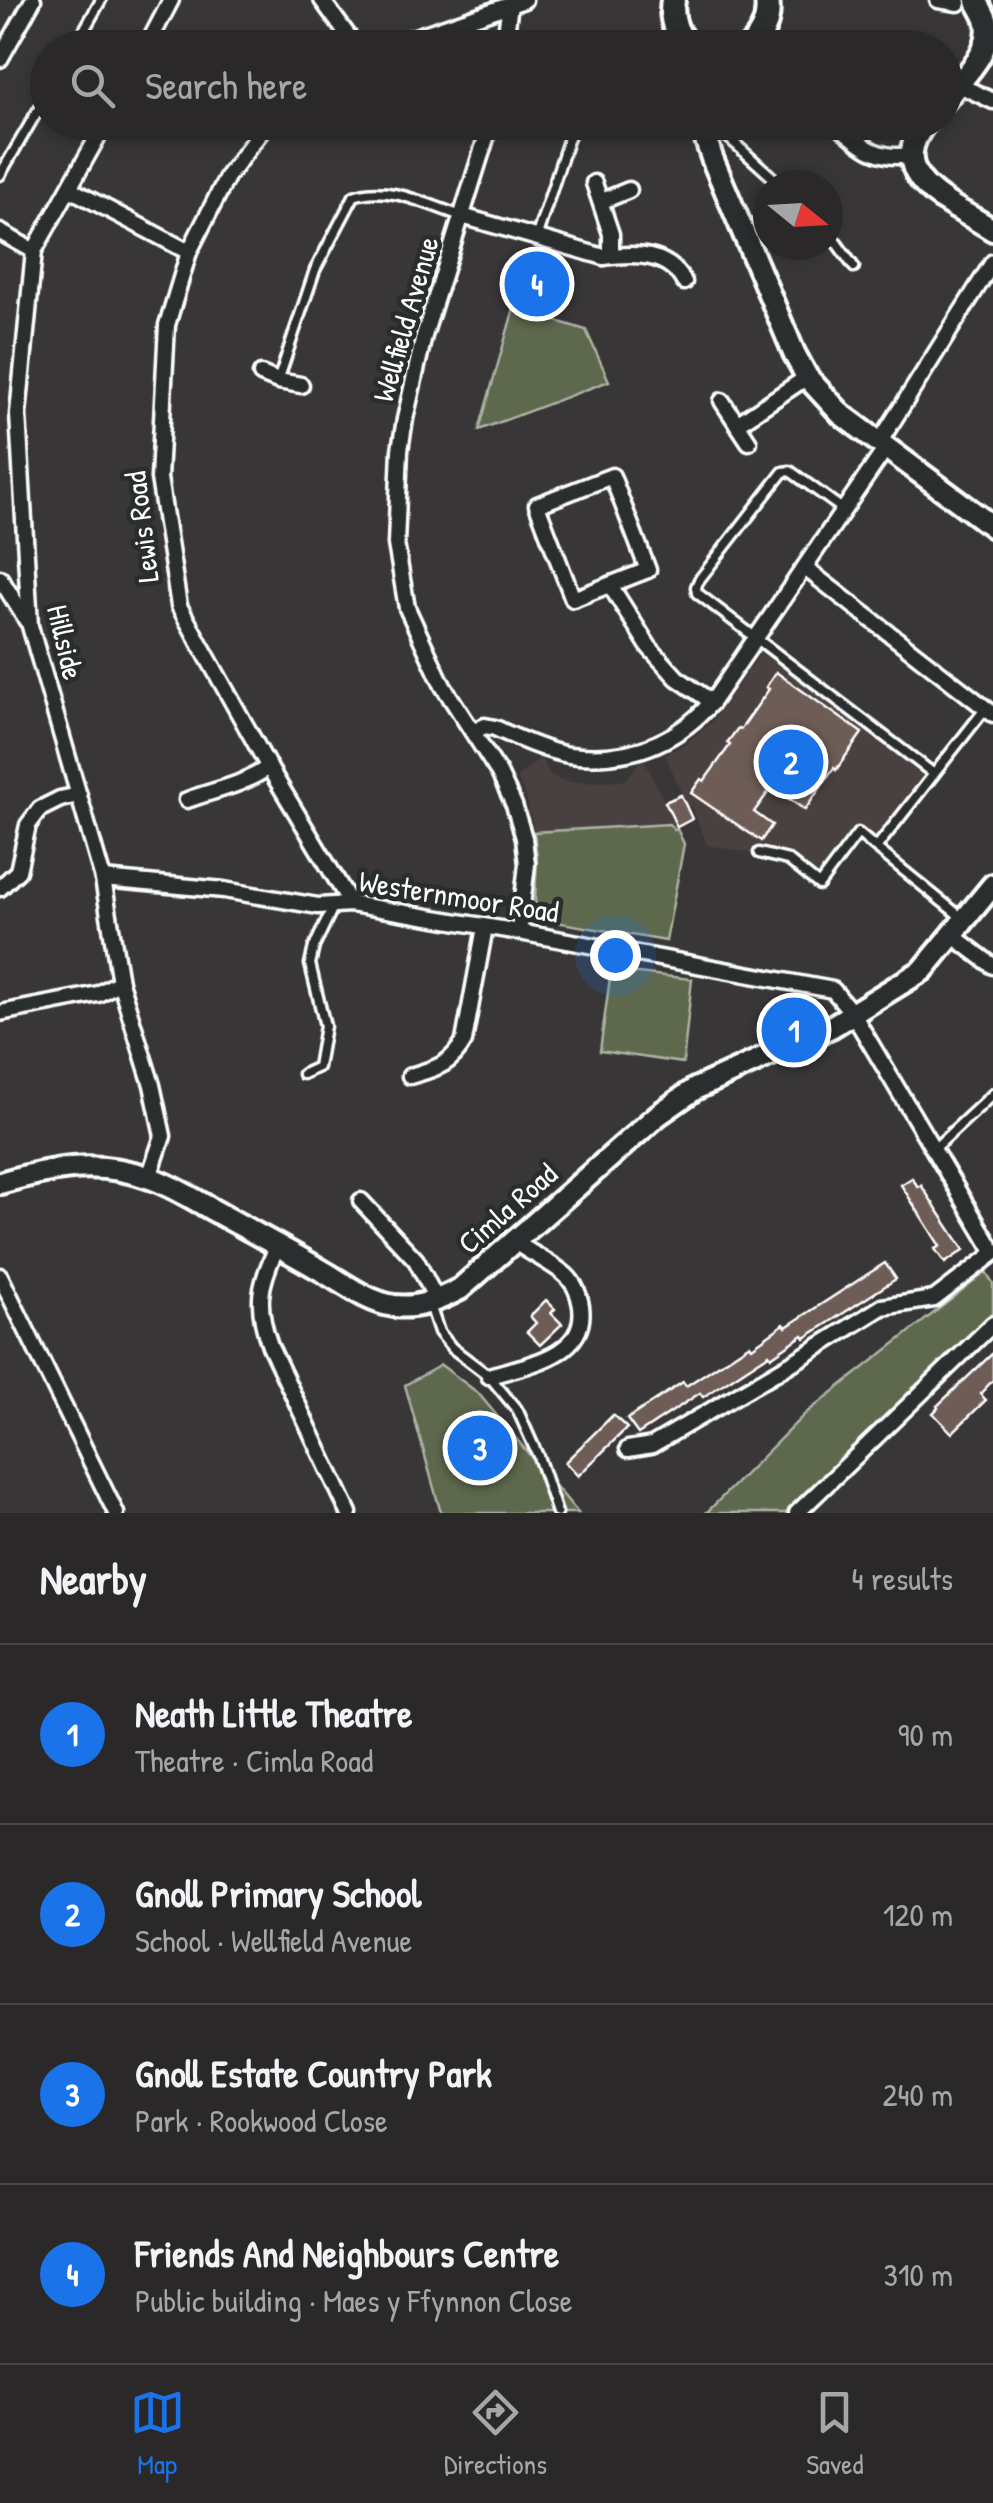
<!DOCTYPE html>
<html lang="en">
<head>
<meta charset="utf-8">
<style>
  body { margin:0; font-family:"Patrick Hand",sans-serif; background:#363434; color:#f1f3f6 }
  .compass { position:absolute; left:753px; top:170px; width:90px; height:90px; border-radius:50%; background:#2a2828; box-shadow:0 5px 15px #0003; rotate:108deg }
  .you { position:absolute; left:615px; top:955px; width:35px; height:35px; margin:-25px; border:8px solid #fff; border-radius:50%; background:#1a73e8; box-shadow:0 0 0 15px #1a73e833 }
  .badge { display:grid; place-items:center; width:65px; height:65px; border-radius:50%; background:#1a73e8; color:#fff; font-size:32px; font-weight:700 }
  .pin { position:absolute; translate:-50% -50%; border:5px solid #fff; box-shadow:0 2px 10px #0006 }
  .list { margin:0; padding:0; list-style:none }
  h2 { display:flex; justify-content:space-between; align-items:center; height:130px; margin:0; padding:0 40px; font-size:42px }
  h2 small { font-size:32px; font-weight:400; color:#a5a6a8 }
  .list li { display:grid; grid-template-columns:65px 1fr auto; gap:30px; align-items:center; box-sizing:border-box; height:180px; padding:0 40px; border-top:2px solid #464445 }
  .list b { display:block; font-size:38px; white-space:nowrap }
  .list p { margin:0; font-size:32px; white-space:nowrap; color:#a5a6a8 }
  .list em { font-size:32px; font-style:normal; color:#a5a6a8 }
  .icon { flex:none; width:55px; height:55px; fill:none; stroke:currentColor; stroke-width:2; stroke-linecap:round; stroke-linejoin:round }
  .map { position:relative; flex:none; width:993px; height:1513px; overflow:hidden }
  .search { position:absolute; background:#2a2828; box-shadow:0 5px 15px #0003; left:30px; right:30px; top:30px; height:110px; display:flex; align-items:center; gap:25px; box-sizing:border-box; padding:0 35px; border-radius:55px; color:#a5a6a8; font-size:38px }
  .sheet { height:850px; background:#2a2828 }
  nav { display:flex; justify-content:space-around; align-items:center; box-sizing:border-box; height:140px; border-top:2px solid #464445; background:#2a2828; font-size:28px; color:#a5a6a8 }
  nav a { display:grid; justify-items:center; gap:5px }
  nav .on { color:#1a73e8 }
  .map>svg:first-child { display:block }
</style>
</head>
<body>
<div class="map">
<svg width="993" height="1513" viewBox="0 0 993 1513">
  <rect width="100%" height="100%" fill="#383636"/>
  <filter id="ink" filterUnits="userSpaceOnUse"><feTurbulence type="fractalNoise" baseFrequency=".01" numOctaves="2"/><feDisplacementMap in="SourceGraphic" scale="20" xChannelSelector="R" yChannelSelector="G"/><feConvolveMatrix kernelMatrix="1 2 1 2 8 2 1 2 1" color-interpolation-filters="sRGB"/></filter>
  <g filter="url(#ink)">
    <g fill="#484140">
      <path d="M764,648L924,770L923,775L875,836L858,824L819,874L791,855L758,845L753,847L752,853L707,845L691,805L687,807L665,754L684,745L712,722Z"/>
      <path d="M540,758L550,774L559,780L571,782L621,781L628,778L639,762L645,761L684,844L666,941L544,920L535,902L537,858L533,827L527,801L517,777Z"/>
    </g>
    <g fill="#5d674e" stroke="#aeb3a6" stroke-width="2.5">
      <path d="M514,308L586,330L609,381L479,430Z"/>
      <path d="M669,824L674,830L677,829L684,844L666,941L544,920L535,902L537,858L534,832Z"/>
      <path d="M611,970L692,979L683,1063L600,1051Z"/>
      <path d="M986,1272L993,1283V1312L786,1513H706L805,1414Z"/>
      <path d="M441,1365L478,1393L578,1513H441L405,1385Z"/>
    </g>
    <g fill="#6e5c57" stroke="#fff" stroke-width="2.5">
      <path d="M532,255L557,263L543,313L517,305Z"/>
      <path d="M776,672L862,733L836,770L834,768L805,810L772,787L754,812L772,825L761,841L691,793L701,779L704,781L730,745L727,743L738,728L741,729L769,689L766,687Z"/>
      <path d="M681,795L692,819L677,827L665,802Z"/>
      <path d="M912,1178L918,1187L921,1185L964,1250L945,1263L935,1249L940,1246L901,1185Z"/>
      <path d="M885,1263L896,1279L805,1338L803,1335L771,1357L769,1354L703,1397L700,1393L638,1434L627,1419L683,1382L686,1386L750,1344L752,1347L784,1324L786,1327Z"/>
      <path d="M546,1300L555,1309L551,1313L562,1324L540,1345L527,1332L536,1323L530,1316Z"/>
      <path d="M993,1353V1380L980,1394L986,1400L952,1433L933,1413L938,1408L937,1406Z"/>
      <path d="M613,1415L627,1428L578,1476L565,1462Z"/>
    </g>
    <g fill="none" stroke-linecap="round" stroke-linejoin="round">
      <defs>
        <g id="lane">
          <path d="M74,48L101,0"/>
          <path d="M624,48L674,36"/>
          <path d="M706,122L730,139L781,185"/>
          <path d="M0,175L48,93"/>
          <path d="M828,231L854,267"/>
          <path d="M536,238L574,122"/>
          <path d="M278,381L315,270L354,196C387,183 430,206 462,216"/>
          <path d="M845,511L790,471L783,472L699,580L696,587L697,593L934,774L986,708"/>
          <path d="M876,848L961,917"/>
          <path d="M759,853L788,860L819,885L858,833L876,848L934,774"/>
          <path d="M303,1074L318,1067L325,1026L310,964L314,947L334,905"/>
          <path d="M934,1149L993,1094"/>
          <path d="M430,1305L439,1332L452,1348L489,1376L518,1411L538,1456L557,1513"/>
        </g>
        <g id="street">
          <path d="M322,0L357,48"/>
          <path d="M938,0L958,3"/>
          <path d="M146,48L171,0"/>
          <path d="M383,48L524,0"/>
          <path d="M504,48L510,4"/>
          <path d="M0,59L33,0"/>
          <path d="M957,84L993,101"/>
          <path d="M106,122L34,251L18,414L30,626L103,879L120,982L152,1085L163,1136L149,1177"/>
          <path d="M268,122L227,177L189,252L167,325L159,478L179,606L267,764L351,904"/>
          <path d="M491,122L424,336L405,419L400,450L396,544L407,608L443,686L499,773L514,805L524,838L527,864L519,932"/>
          <path d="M834,122C860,143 875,161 910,155"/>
          <path d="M594,183L611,234V253L604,257"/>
          <path d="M70,189L189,252"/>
          <path d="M602,201L629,190"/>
          <path d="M462,216L604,257C634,253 668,252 684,282"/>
          <path d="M0,232L34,251"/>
          <path d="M261,374L278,381L301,385"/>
          <path d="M722,401L749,442"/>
          <path d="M737,424L807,377"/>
          <path d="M879,443L993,262"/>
          <path d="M612,476L648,570L573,599L537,505Z"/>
          <path d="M805,568L993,714"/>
          <path d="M0,578L27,621"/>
          <path d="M610,585L649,647L677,678L712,702"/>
          <path d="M473,732L485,726L495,728C518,738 545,751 569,755C627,762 674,745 712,702L886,448"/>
          <path d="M187,800C217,789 241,786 269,767"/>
          <path d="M103,879L224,890L318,906L351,904L519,932L833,990L853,1014L993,1250"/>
          <path d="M0,888L18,871L28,825L40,809L60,799L79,795"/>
          <path d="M952,935L993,966"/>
          <path d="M0,1013L98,994L120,982"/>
          <path d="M410,1076C436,1068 450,1066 464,1041L485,927"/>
          <path d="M361,1201L416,1260L437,1301"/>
          <path d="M278,1245C259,1284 255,1305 270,1346L349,1513"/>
          <path d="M0,1276L116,1513"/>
          <path d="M489,1376C525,1365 588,1357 581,1306C579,1293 573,1280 562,1272C549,1262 529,1252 515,1242"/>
          <path d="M628,1449L652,1445L797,1360L882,1307L934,1299L993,1254"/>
          <path d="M797,1513L993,1324"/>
        </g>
        <g id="secondary">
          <path d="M946,99C962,78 993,52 987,22C985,15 980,7 976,0"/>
          <path d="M700,122L712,158L794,353L807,377L841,414L993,527"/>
          <path d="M926,122C881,179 953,204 993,230"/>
          <path d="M0,1183C52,1168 97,1159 150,1178C171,1185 192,1198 211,1209C247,1229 283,1248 319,1269C342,1282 367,1302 394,1306C418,1309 439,1300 460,1289L658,1115L695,1089L831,1027L923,970L993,885"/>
        </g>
        <g id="primary">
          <path d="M673,0C670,19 676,35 690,48"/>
          <path d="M749,48C763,35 770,19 767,0"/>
        </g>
      </defs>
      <use href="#lane" stroke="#fff" stroke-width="15"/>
      <use href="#street" stroke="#fff" stroke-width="21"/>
      <use href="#secondary" stroke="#fff" stroke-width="28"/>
      <use href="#primary" stroke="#fff" stroke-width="30"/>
      <use href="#lane" stroke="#2a2d2e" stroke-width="8"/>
      <use href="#street" stroke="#2a2d2e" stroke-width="14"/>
      <use href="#secondary" stroke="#2a2d2e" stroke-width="20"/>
      <use href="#primary" stroke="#2a2d2e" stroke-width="22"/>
    </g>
  </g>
  <g text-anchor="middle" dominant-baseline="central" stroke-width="9" stroke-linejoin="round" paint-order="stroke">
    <g font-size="30" fill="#fff" stroke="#2a2d2e">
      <text transform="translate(405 319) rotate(-74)">Wellfield Avenue</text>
      <text transform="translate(141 527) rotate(-97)">Lewis Road</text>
      <text transform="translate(66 642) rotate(77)">Hillside</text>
      <text transform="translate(459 896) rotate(9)">Westernmoor Road</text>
      <text transform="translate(507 1208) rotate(-41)">Cimla Road</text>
    </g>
  </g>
</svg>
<svg class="compass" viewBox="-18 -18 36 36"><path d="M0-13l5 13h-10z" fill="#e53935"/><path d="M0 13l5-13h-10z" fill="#a5a6a8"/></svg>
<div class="you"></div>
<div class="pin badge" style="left:794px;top:1030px">1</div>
<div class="pin badge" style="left:791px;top:762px">2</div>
<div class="pin badge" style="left:480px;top:1448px">3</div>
<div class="pin badge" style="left:537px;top:284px">4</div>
<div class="search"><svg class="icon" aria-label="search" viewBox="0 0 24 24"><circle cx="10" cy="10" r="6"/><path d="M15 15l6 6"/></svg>Search here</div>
</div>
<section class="sheet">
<h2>Nearby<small>4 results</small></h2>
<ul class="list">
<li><span class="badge">1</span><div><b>Neath Little Theatre</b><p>Theatre · Cimla Road</p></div><em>90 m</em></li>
<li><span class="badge">2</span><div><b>Gnoll Primary School</b><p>School · Wellfield Avenue</p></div><em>120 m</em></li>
<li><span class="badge">3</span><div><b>Gnoll Estate Country Park</b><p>Park · Rookwood Close</p></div><em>240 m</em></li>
<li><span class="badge">4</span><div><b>Friends And Neighbours Centre</b><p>Public building · Maes y Ffynnon Close</p></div><em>310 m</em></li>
</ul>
</section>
<nav>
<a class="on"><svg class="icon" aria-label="map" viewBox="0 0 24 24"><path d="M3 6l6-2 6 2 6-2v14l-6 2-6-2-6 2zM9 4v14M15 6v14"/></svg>Map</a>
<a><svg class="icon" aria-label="directions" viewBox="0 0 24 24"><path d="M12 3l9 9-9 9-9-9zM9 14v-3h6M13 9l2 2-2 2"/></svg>Directions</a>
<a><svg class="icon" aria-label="saved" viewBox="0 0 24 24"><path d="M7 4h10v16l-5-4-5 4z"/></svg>Saved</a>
</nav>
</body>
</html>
